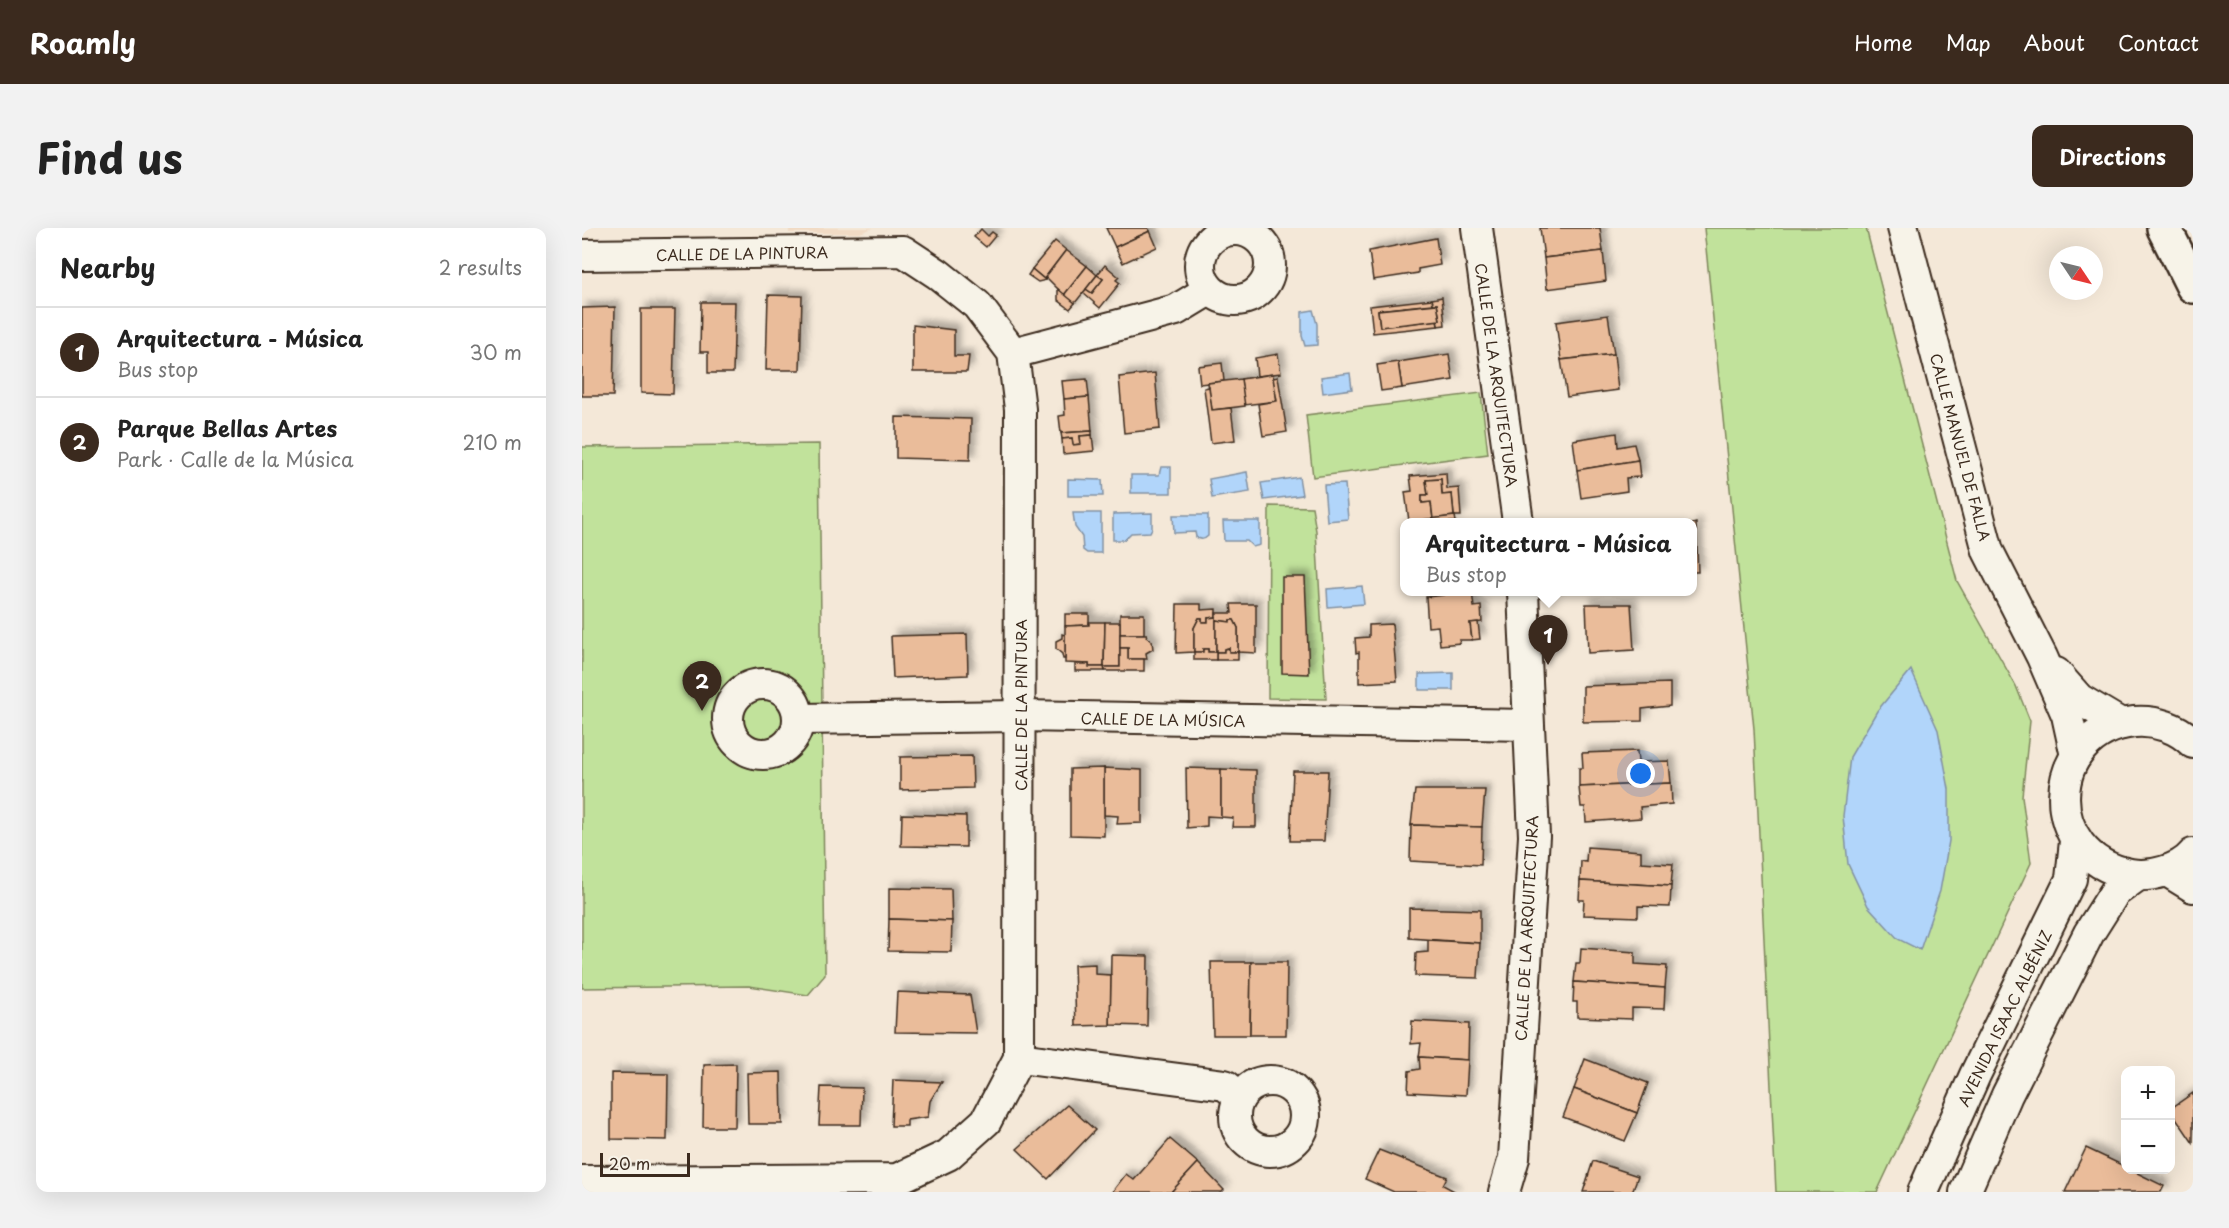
<!DOCTYPE html>
<html lang="en">
<head>
<meta charset="utf-8">
<style>
  body { margin:0; font-family:"Playpen Sans",sans-serif; background:#f2f2f2; color:#222 }
  .controls { position:absolute; right:18px; bottom:18px; display:grid; overflow:hidden; border-radius:12px; box-shadow:0 6px 24px #0002 }
  .controls button { width:54px; height:54px; display:grid; place-items:center; padding:0; border:0; border-bottom:2px solid #e0e0e0; background:#fff; color:#222; font:30px sans-serif }
  .compass { position:absolute; left:1467px; top:18px; width:54px; height:54px; border-radius:50%; background:#fff; box-shadow:0 6px 24px #0002; rotate:125deg }
  .scale { position:absolute; left:18px; bottom:15px; width:90px; box-sizing:border-box; padding-left:6px; border:3px solid #3b2a1e; border-top:0; font-size:16px; line-height:21px; white-space:nowrap; color:#3b2a1e; -webkit-text-stroke:4px #f7f3e8; paint-order:stroke }
  .you { position:absolute; left:1059px; top:546px; width:21px; height:21px; margin:-15px; border:4px solid #fff; border-radius:50%; background:#1a73e8; box-shadow:0 0 0 9px #1a73e833 }
  .badge { display:grid; place-items:center; width:39px; height:39px; border-radius:50%; background:#3b2a1e; color:#fff; font-size:20px; font-weight:700 }
  .pin { position:absolute; translate:-50% -50px; filter:drop-shadow(0 2px 3px #0008) }
  .pin::after { content:''; position:absolute; top:32px; width:21px; height:18px; background:inherit; clip-path:polygon(0 0,100% 0,50% 100%) }
  .popup { position:absolute; left:818px; top:290px; width:297px; height:78px; box-sizing:border-box; display:grid; place-content:center; border-radius:12px; background:#fff; filter:drop-shadow(0 2px 4px #0005); font-size:20px; white-space:nowrap; color:#767676 }
  .popup b { font-size:22px; color:#222 }
  .popup::after { content:''; position:absolute; left:50%; top:100%; margin-left:-12px; border:12px solid transparent; border-top-color:#fff }
  .list { margin:0; padding:0; list-style:none }
  h2 { display:flex; justify-content:space-between; align-items:center; height:78px; margin:0; padding:0 24px; font-size:26px }
  h2 small { font-size:20px; font-weight:400; color:#767676 }
  .list li { display:grid; grid-template-columns:39px 1fr auto; gap:18px; align-items:center; box-sizing:border-box; height:90px; padding:0 24px; border-top:2px solid #e0e0e0 }
  .list b { display:block; font-size:22px; white-space:nowrap }
  .list p { margin:0; font-size:20px; white-space:nowrap; color:#767676 }
  .list em { font-size:20px; font-style:normal; color:#767676 }
  .map { position:relative; flex:none; width:1611px; height:964px; overflow:hidden; border-radius:12px }
  header { display:flex; align-items:center; gap:36px; box-sizing:border-box; height:84px; padding:0 30px; background:#3b2a1e; color:#fff }
  header strong { font-size:28px }
  nav { display:flex; gap:33px; margin-inline-start:auto; font-size:21px }
  .intro { display:flex; align-items:center; justify-content:space-between; box-sizing:border-box; height:144px; padding:0 36px }
  h1 { margin:0; font-size:42px }
  .button { padding:15px 27px; border-radius:12px; background:#3b2a1e; color:#fff; font-size:21px; font-weight:700 }
  main { display:flex; gap:36px; padding:0 36px }
  aside { flex:1; background:#fff; border-radius:12px; box-shadow:0 6px 24px #0002 }
  .map>svg:first-child { display:block }
</style>
</head>
<body>
<header>
<strong>Roamly</strong>
<nav><a>Home</a><a>Map</a><a>About</a><a>Contact</a></nav>
</header>
<div class="intro"><h1>Find us</h1><a class="button">Directions</a></div>
<main>
<aside>
<h2>Nearby<small>2 results</small></h2>
<ul class="list">
<li><span class="badge">1</span><div><b>Arquitectura - Música</b><p>Bus stop</p></div><em>30 m</em></li>
<li><span class="badge">2</span><div><b>Parque Bellas Artes</b><p>Park · Calle de la Música</p></div><em>210 m</em></li>
</ul>
</aside>
<div class="map">
<svg width="1611" height="964" viewBox="0 0 1611 964">
  <defs>
    <filter id="shadow"><feDropShadow dx="5.5" dy="-5.5" stdDeviation="3" flood-color="#0004"/></filter>
  </defs>
  <rect width="100%" height="100%" fill="#f4e8d8"/>
  <filter id="ink" filterUnits="userSpaceOnUse"><feTurbulence type="fractalNoise" baseFrequency=".0167" numOctaves="2"/><feDisplacementMap in="SourceGraphic" scale="12" xChannelSelector="R" yChannelSelector="G"/><feConvolveMatrix kernelMatrix="1 2 1 2 8 2 1 2 1" color-interpolation-filters="sRGB"/></filter>
  <g filter="url(#ink)">
    <path fill="#f1dbc5" d="M207,0H291L278,5H207Z"/>
    <g fill="#c1e29b" stroke="#7e865c" stroke-width="1.5">
      <path d="M1122,0H1284L1375,353L1434,458L1448,493L1440,568L1449,635L1295,964H1194L1172,501Z"/>
      <path d="M899,165L906,226L731,249L724,187Z"/>
      <path d="M237,216L243,747L226,767L167,758L0,760V219Z"/>
      <path d="M687,278L730,279L734,303L744,471L686,470Z"/>
    </g>
    <g fill="#b1d5fa" stroke="#8291a2" stroke-width="1.5">
      <path d="M731,82L735,96V117L723,118L720,108V84Z"/>
      <path d="M768,145L770,161L741,165L739,149Z"/>
      <path d="M579,239H589V265H549V247H577Z"/>
      <path d="M665,244L668,264L630,270L627,251Z"/>
      <path d="M717,249L720,267L682,272L679,255Z"/>
      <path d="M486,251L520,252L521,268H486Z"/>
      <path d="M763,256L766,291L745,293L742,257Z"/>
      <path d="M491,285H519V325H505L501,322L500,309L493,299Z"/>
      <path d="M570,285V300L568,304L549,305L542,312H531V286Z"/>
      <path d="M591,287H626V308C622,312 619,312 614,309L613,304L592,305Z"/>
      <path d="M641,293H678V317L671,319L665,313H642Z"/>
      <path d="M780,358L782,376L746,379L745,361Z"/>
      <path d="M1329,442L1356,502L1367,561V613L1358,663L1338,722L1316,711L1286,678L1266,636L1261,588L1268,529L1295,483Z"/>
      <path d="M871,445V462H837V446Z"/>
    </g>
    <g fill="#eabc9a" stroke="#3b2a1e" stroke-width="1.5" filter="url(#shadow)">
      <path d="M524,0H566L568,3L533,19Z"/>
      <path d="M958,0H1018L1021,23L962,30Z"/>
      <path d="M399,1L406,8L410,4L414,7L404,19L392,9Z"/>
      <path d="M568,3L575,19L541,35L533,19Z"/>
      <path d="M854,10L858,37L836,41V45L791,52L787,23Z"/>
      <path d="M473,13L484,22L462,51L450,41Z"/>
      <path d="M484,22L505,38L482,67L465,50L464,52L462,51Z"/>
      <path d="M1021,23L1024,53L965,61L962,30Z"/>
      <path d="M523,37L537,49L534,52L538,55L518,80L501,65L504,61L510,65L521,51L515,47Z"/>
      <path d="M505,38L515,47L493,75L482,67Z"/>
      <path d="M450,41L462,51L464,52L456,54L446,47Z"/>
      <path d="M515,47L521,51L510,65L504,61Z"/>
      <path d="M476,61L493,75L488,81L476,72Z"/>
      <path d="M186,67L220,68L218,142H184Z"/>
      <path d="M860,69L863,97L856,98L855,92H858L855,76H851L850,71Z"/>
      <path d="M850,71L851,76L796,82L798,99L855,92L856,98L791,105L788,78Z"/>
      <path d="M119,74H153L151,145H126V124H118Z"/>
      <path d="M855,76L858,92L798,99L796,82Z"/>
      <path d="M33,79L31,168H0V80Z"/>
      <path d="M59,81H93L91,166L59,165Z"/>
      <path d="M1026,87L1032,126L979,132L974,94Z"/>
      <path d="M331,97L372,102V128H387L385,144H331Z"/>
      <path d="M696,126L699,145L675,148L673,130Z"/>
      <path d="M867,126L871,152L820,160L816,134Z"/>
      <path d="M1032,126L1036,162L985,169L979,132Z"/>
      <path d="M816,134L820,160L799,163L795,137Z"/>
      <path d="M640,135L642,153L618,156L616,138Z"/>
      <path d="M573,145L578,201L542,205L537,149Z"/>
      <path d="M691,146L695,173L662,177L659,151Z"/>
      <path d="M696,149L705,204L681,208L676,176L695,173L691,150Z"/>
      <path d="M505,151L507,169L482,171L480,153Z"/>
      <path d="M659,151L663,178L630,182L626,155Z"/>
      <path d="M627,159L630,182L649,180L653,212L629,215L622,160Z"/>
      <path d="M507,169L510,203L479,205L477,188L483,187L482,171Z"/>
      <path d="M314,189L389,191L388,232L314,230Z"/>
      <path d="M510,203V207L498,208L499,216L491,217L490,210L480,211L479,205Z"/>
      <path d="M1035,205L1036,219L1052,216L1056,232L995,242L991,212Z"/>
      <path d="M510,207L512,223L481,226L480,211L490,210L491,217L499,216L498,208Z"/>
      <path d="M1056,232L1058,249L1044,250L1045,263L999,270L995,242Z"/>
      <path d="M864,245L865,261L877,260L879,288H872L870,266L860,267L859,251L844,252L846,267H840V275L849,274L851,291L827,293L823,264L830,263L828,248Z"/>
      <path d="M859,251L860,267L870,266L872,288L851,291L849,274L840,275V267H846L844,252Z"/>
      <path d="M873,288L874,294H839L838,292Z"/>
      <path d="M1114,295L1116,344H1110V296Z"/>
      <path d="M700,349H723L727,446L700,445Z"/>
      <path d="M862,364H890L892,379L899,378L900,394L888,395L890,412H877L878,415L858,417L856,398L846,399L844,369L862,367Z"/>
      <path d="M595,376H619V382L634,381V389L626,390V394H620V390H617L612,400V424L594,425Z"/>
      <path d="M649,376H674V425L656,424V400L652,392H648V394L634,392V385H650Z"/>
      <path d="M1004,376H1049L1052,422L1006,425Z"/>
      <path d="M483,386H507V397L483,398Z"/>
      <rect x="538" y="386" width="24" height="20"/>
      <path d="M634,389V424H626V421H621V424H612V400L617,390H620V394H626V390Z"/>
      <path d="M634,392L648,394V392H652L656,400V424H647V420L642,421V424H634Z"/>
      <path d="M507,394H523L522,439H507V436L483,435V398L507,397Z"/>
      <path d="M523,394H538V439H522Z"/>
      <path d="M896,394L898,411L890,412L888,395Z"/>
      <path d="M810,396L815,453L777,455V424L774,425L773,410L787,409V397Z"/>
      <path d="M385,406L386,447L311,450L309,408Z"/>
      <path d="M480,406L483,407V431H481L480,426L474,421V413L480,410Z"/>
      <path d="M538,406H565L564,409L570,413L571,421L564,425L565,431H546V420H538Z"/>
      <path d="M538,420H546V431H562V443H523L522,439H538Z"/>
      <path d="M647,420V424H656V432H634V424H642V421Z"/>
      <path d="M621,421H626V424H634V432H612V424H621Z"/>
      <path d="M493,436H507V439H522L523,443H493Z"/>
      <path d="M1088,455V478L1060,481V493L1001,494V458Z"/>
      <path d="M1055,523L1056,534L1087,533L1089,555L997,559V540H1001L1000,525Z"/>
      <path d="M390,528L391,560L318,562V529Z"/>
      <path d="M522,540L560,542V595L535,596L536,588L522,587Z"/>
      <path d="M522,540V608L488,607V541Z"/>
      <path d="M604,540L639,541V589L625,588V598L605,600Z"/>
      <path d="M639,541L674,542V599H650L651,590L639,589Z"/>
      <path d="M711,543H746L742,613H708Z"/>
      <path d="M1089,555L1090,576L1058,579L1059,590L1004,594L1003,579H999L997,559Z"/>
      <path d="M833,562H903L900,599L829,597Z"/>
      <path d="M320,586L384,588V619L319,618Z"/>
      <path d="M829,597L900,599L899,637L828,633Z"/>
      <path d="M1005,619L1059,623V634L1091,636L1089,658L998,653L999,633L1004,634Z"/>
      <path d="M998,653L1089,658L1088,679L1056,678V689L1001,687L1002,672H997Z"/>
      <path d="M307,660L369,661L370,693L307,691Z"/>
      <path d="M827,680L898,682V715L827,710Z"/>
      <path d="M307,691L370,693L369,724L306,723Z"/>
      <path d="M846,712L898,715L896,750L833,748L834,725L846,724Z"/>
      <path d="M999,720L1053,724V736L1085,738L1083,760L992,754L994,735H998Z"/>
      <path d="M529,727L566,728L565,798L528,797Z"/>
      <path d="M629,734H669L668,807H631Z"/>
      <path d="M669,734H705L704,807H668Z"/>
      <path d="M513,736V746L529,747L528,797L494,798L492,737Z"/>
      <path d="M992,754L1083,760L1082,781L1050,780V791L995,789V774H991Z"/>
      <path d="M315,764L388,767L394,805L313,804Z"/>
      <path d="M830,793L887,796L886,832L837,829L839,815L829,816Z"/>
      <path d="M837,829L886,832L884,867L826,864L827,843L838,841Z"/>
      <path d="M1003,831L1066,855L1055,885L992,861Z"/>
      <path d="M154,836L153,899H121L122,837Z"/>
      <path d="M199,844L200,896H166L165,845Z"/>
      <path d="M29,845L86,846L85,912L29,911Z"/>
      <path d="M311,852L360,854L348,873L346,889L325,892V898H309Z"/>
      <path d="M239,859L280,860L279,897H237Z"/>
      <path d="M992,861L1055,885L1043,913L981,889Z"/>
      <path d="M1611,865V915L1588,881Z"/>
      <path d="M485,877L513,902L466,951L435,921Z"/>
      <path d="M588,911L616,935L589,964H530L544,946L552,952Z"/>
      <path d="M1504,920L1544,939V942H1549L1582,958L1579,964H1483Z"/>
      <path d="M797,922L865,949L861,957L874,964H812L783,951Z"/>
      <path d="M1011,933L1056,948L1050,964H1001Z"/>
      <path d="M616,935L642,962L640,964H589Z"/>
    </g>
    <g fill="none" stroke-linecap="round" stroke-linejoin="round">
      <defs>
        <g id="street">
          <path d="M895,0L936,294"/>
          <path d="M1321,0L1406,323L1460,429L1485,487L1494,528"/>
          <circle cx="653" cy="37" r="35"/>
          <path d="M0,27L321,23L356,46L395,77L431,125L438,181L437,830L404,893L366,927L315,951L0,953"/>
          <path d="M431,125L594,82L627,62"/>
          <path d="M1474,445L1497,471L1539,496"/>
          <circle cx="181" cy="491" r="35"/>
          <path d="M217,491L438,488L946,497"/>
          <path d="M1611,515C1596,500 1574,492 1552,494C1462,504 1457,628 1548,646C1567,650 1598,642 1611,626"/>
          <path d="M1585,643L1611,659"/>
          <path d="M437,830L643,857L658,869"/>
          <circle cx="688" cy="888" r="35"/>
          <path d="M922,964L932,930L952,608L941,364"/>
          <path d="M1341,964L1393,847L1489,651L1493,613"/>
          <path d="M1383,964L1425,867L1507,705L1533,664L1555,648"/>
        </g>
        <path id="highway" d="M1582,0L1611,58"/>
      </defs>
      <use href="#street" stroke="#3b2a1e" stroke-width="34"/>
      <use href="#highway" stroke="#3b2a1e" stroke-width="38"/>
      <use href="#street" stroke="#f7f3e8" stroke-width="30"/>
      <use href="#highway" stroke="#f7f3e8" stroke-width="33"/>
    </g>
  </g>
  <g text-anchor="middle" dominant-baseline="central" stroke-width="6" stroke-linejoin="round" paint-order="stroke">
    <g font-size="15" fill="#3b2a1e" stroke="#f7f3e8">
      <text transform="translate(160 25) rotate(-1)">CALLE DE LA PINTURA</text>
      <text transform="translate(915 147) rotate(82)">CALLE DE LA ARQUITECTURA</text>
      <text transform="translate(1379 219) rotate(75)">CALLE MANUEL DE FALLA</text>
      <text transform="translate(438 477) rotate(-90)">CALLE DE LA PINTURA</text>
      <text transform="translate(581 491) rotate(1)">CALLE DE LA MÚSICA</text>
      <text transform="translate(944 700) rotate(-87)">CALLE DE LA ARQUITECTURA</text>
      <text transform="translate(1422 790) rotate(-64)">AVENIDA ISAAC ALBÉNIZ</text>
    </g>
  </g>
</svg>
<div class="controls">
<button>+</button>
<button>−</button>
</div>
<svg class="compass" viewBox="-18 -18 36 36"><path d="M0-13l5 13h-10z" fill="#e53935"/><path d="M0 13l5-13h-10z" fill="#767676"/></svg>
<div class="scale">20 m</div>
<div class="you"></div>
<div class="pin badge" style="left:966px;top:437px">1</div>
<div class="popup"><b>Arquitectura - Música</b>Bus stop</div>
<div class="pin badge" style="left:120px;top:483px">2</div>
</div>
</main>
</body>
</html>
